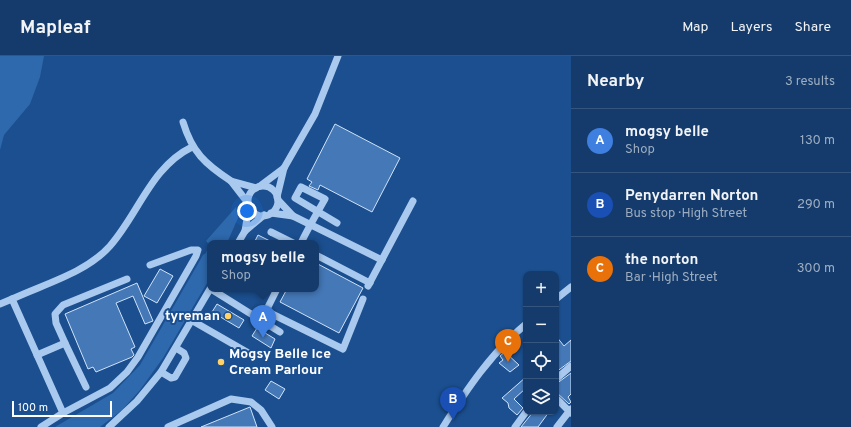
<!DOCTYPE html>
<html lang="en">
<head>
<meta charset="utf-8">
<style>
  body { margin:0; font-family:Overpass,sans-serif; background:#1d4271; color:#f1f3f6 }
  .controls { position:absolute; right:12px; bottom:12px; display:grid; overflow:hidden; border-radius:8px; box-shadow:0 1px 3px #0004 }
  .controls button { width:36px; height:36px; display:grid; place-items:center; padding:0; border:0; border-bottom:1px solid #33557e; background:#143b6b; color:#f1f3f6; font:20px sans-serif }
  .scale { position:absolute; left:12px; bottom:10px; width:100px; box-sizing:border-box; padding-left:4px; border:2px solid #fff; border-top:0; font-size:11px; line-height:14px; white-space:nowrap; color:#fff; -webkit-text-stroke:3px #1b4f8f; paint-order:stroke }
  .you { position:absolute; left:247px; top:155px; width:14px; height:14px; margin:-10px; border:3px solid #fff; border-radius:50%; background:#1a73e8; box-shadow:0 0 0 6px #1a73e833 }
  .badge { display:grid; place-items:center; width:26px; height:26px; border-radius:50%; background:#ffd166; color:#fff; font-size:13px; font-weight:700 }
  .pin { position:absolute; translate:-50% -33px; filter:drop-shadow(0 1px 2px #0008) }
  .pin::after { content:''; position:absolute; top:21px; width:14px; height:12px; background:inherit; clip-path:polygon(0 0,100% 0,50% 100%) }
  .popup { position:absolute; left:207px; top:184px; width:112px; height:52px; box-sizing:border-box; display:grid; place-content:center; border-radius:8px; background:#143b6b; filter:drop-shadow(0 1px 3px #0005); font-size:13px; white-space:nowrap; color:#9dadc1 }
  .popup b { font-size:15px; color:#f1f3f6 }
  .popup::after { content:''; position:absolute; left:50%; top:100%; margin-left:-8px; border:8px solid transparent; border-top-color:#143b6b }
  .list { margin:0; padding:0; list-style:none }
  h2 { display:flex; justify-content:space-between; align-items:center; height:52px; margin:0; padding:0 16px; font-size:17px }
  h2 small { font-size:13px; font-weight:400; color:#9dadc1 }
  .list li { display:grid; grid-template-columns:26px 1fr auto; gap:12px; align-items:center; box-sizing:border-box; height:64px; padding:0 16px; border-top:1px solid #33557e }
  .list b { display:block; font-size:15px; white-space:nowrap }
  .list p { margin:0; font-size:13px; white-space:nowrap; color:#9dadc1 }
  .list em { font-size:13px; font-style:normal; color:#9dadc1 }
  .icon { flex:none; width:22px; height:22px; fill:none; stroke:currentColor; stroke-width:2; stroke-linecap:round; stroke-linejoin:round }
  .map { position:relative; flex:none; width:571px; height:371px; overflow:hidden }
  header { display:flex; align-items:center; gap:24px; box-sizing:border-box; height:56px; padding:0 20px; background:#143b6b; border-bottom:1px solid #33557e }
  header strong { font-size:19px }
  nav { display:flex; gap:22px; margin-inline-start:auto; font-size:14px }
  main { display:flex }
  aside { flex:1; background:#143b6b }
  .map>svg:first-child { display:block }
</style>
</head>
<body>
<header>
<strong>Mapleaf</strong>
<nav><a>Map</a><a>Layers</a><a>Share</a></nav>
</header>
<main>
<div class="map">
<svg width="571" height="371" viewBox="0 0 571 371">
  <rect width="100%" height="100%" fill="#1b4f8f"/>
  <g fill="#2e69ad">
    <path d="M0,0H44L40,21L30,48L4,79L0,94Z"/>
    <path d="M236,151L238,162L227,187H210V222L163,302L140,334L122,354L100,371H55L113,337L140,309L203,199L206,197L209,188L206,185Z"/>
  </g>
  <g fill="#4478b7" stroke="#cfe3fa">
    <path d="M335,68L400,102L372,156L320,129L318,134L309,130L312,126L307,123Z"/>
    <path d="M258,179L274,187H254Z"/>
    <path d="M316,207L363,232L339,277L280,246L287,233H316Z"/>
    <path d="M160,213L173,220L157,247L144,240Z"/>
    <path d="M137,227L153,265L145,268L133,240L116,247L135,291L131,293L134,299L132,301L96,316L93,311L88,313L65,258Z"/>
    <path d="M217,248L244,264L239,272L212,256Z"/>
    <path d="M257,272L275,283L271,292L252,280Z"/>
    <path d="M556,280L564,290L571,284V305L556,316Z"/>
    <path d="M505,296L519,309L510,316L499,307L503,304L500,300Z"/>
    <path d="M571,317V338L568,341L571,346L569,348L556,336V328Z"/>
    <path d="M526,321V332L514,343L523,352L517,359L509,352L508,347L502,342Z"/>
    <path d="M271,325L285,333L279,343L265,334Z"/>
    <path d="M250,351L257,371H201Z"/>
    <path d="M533,356H549L538,371H521Z"/>
  </g>
  <g fill="none" stroke-linecap="round" stroke-linejoin="round">
    <g stroke="#a9c9ee" stroke-width="7">
      <path d="M183,66C192,96 205,108 231,125"/>
      <path d="M260,130L284,112"/>
      <circle cx="263" cy="145" r="15"/>
      <path d="M277,141L284,112L315,58L338,0"/>
      <path d="M248,147L231,125L256,132"/>
      <path d="M271,157L293,160L278,144"/>
      <path d="M293,160L382,204"/>
      <path d="M245,175L249,150"/>
      <path d="M271,176L293,187"/>
      <path d="M238,187L245,175L264,159"/>
      <path d="M301,187C308,172 317,157 325,143L301,131L295,142L337,167"/>
      <path d="M316,199L370,227"/>
      <path d="M368,230L413,145"/>
      <path d="M211,233L280,276"/>
      <path d="M277,233L266,255L343,293L363,243"/>
      <path d="M556,243L571,231"/>
      <path d="M0,248L12,243"/>
      <path d="M191,264L252,299"/>
      <path d="M65,287L56,267L55,258L63,249L127,223"/>
      <path d="M37,299L65,287L86,331"/>
      <path d="M161,316L171,322L175,321L186,302L184,297L176,292"/>
      <path d="M556,323L571,310"/>
      <path d="M556,342L571,357"/>
      <path d="M63,357L110,332L127,316L138,301L196,200L198,194H191L150,209"/>
      <path d="M41,371L63,357L12,243C44,228 86,217 110,190C139,157 151,111 192,91"/>
      <path d="M109,371L137,345L161,316L210,233"/>
      <path d="M168,371L231,343L251,346L261,354L272,371"/>
      <path d="M443,371C467,333 491,297 526,268"/>
      <path d="M515,371L526,356"/>
      <path d="M557,371L571,353"/>
    </g>
  </g>
  <g fill="#ffd166" stroke="#1b4f8f" stroke-width="1.5">
    <circle cx="228" cy="260" r="4"/>
    <circle cx="221" cy="306" r="4"/>
  </g>
  <g text-anchor="middle" dominant-baseline="central" stroke-width="4" stroke-linejoin="round" paint-order="stroke">
    <g font-size="14" font-weight="bold" fill="#fff" stroke="#1b4f8f" text-anchor="end">
      <text x="220" y="260">tyreman</text>
      <text x="229" y="298" text-anchor="start">Mogsy Belle Ice<tspan x="229" dy="16">Cream Parlour</tspan></text>
    </g>
  </g>
</svg>
<div class="controls">
<button>+</button>
<button>−</button>
<button><svg class="icon" aria-label="locate" viewBox="0 0 24 24"><circle cx="12" cy="12" r="6"/><path d="M12 2v4M12 18v4M2 12h4M18 12h4"/></svg></button>
<button><svg class="icon" aria-label="layers" viewBox="0 0 24 24"><path d="M12 4l9 5-9 5-9-5zM3 14l9 5 9-5"/></svg></button>
</div>
<div class="scale">100 m</div>
<div class="you"></div>
<div class="pin badge" style="left:263px;top:282px;background:#3f7fe0">A</div>
<div class="popup"><b>mogsy belle</b>Shop</div>
<div class="pin badge" style="left:453px;top:364px;background:#1a4fb4">B</div>
<div class="pin badge" style="left:508px;top:306px;background:#e8710a">C</div>
</div>
<aside>
<h2>Nearby<small>3 results</small></h2>
<ul class="list">
<li><span class="badge" style="background:#3f7fe0">A</span><div><b>mogsy belle</b><p>Shop</p></div><em>130 m</em></li>
<li><span class="badge" style="background:#1a4fb4">B</span><div><b>Penydarren Norton</b><p>Bus stop · High Street</p></div><em>290 m</em></li>
<li><span class="badge" style="background:#e8710a">C</span><div><b>the norton</b><p>Bar · High Street</p></div><em>300 m</em></li>
</ul>
</aside>
</main>
</body>
</html>
